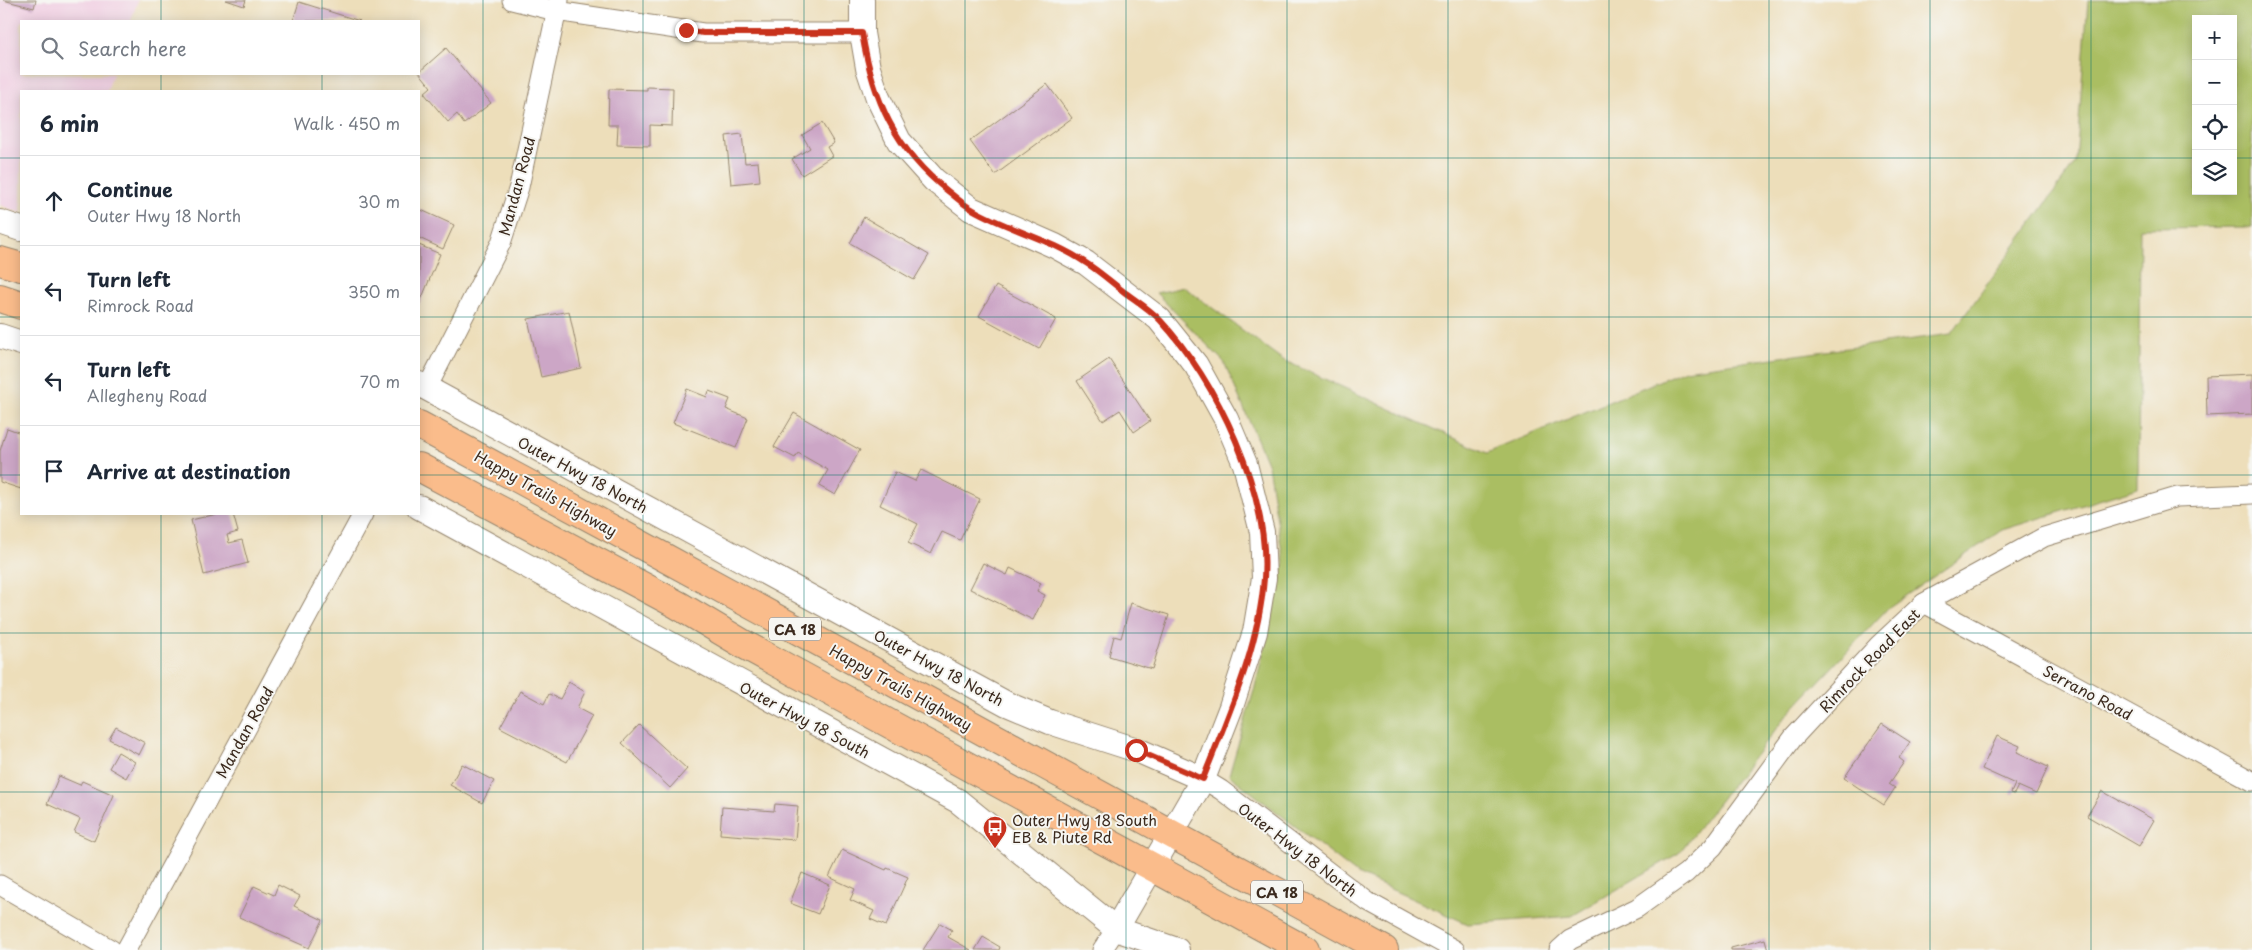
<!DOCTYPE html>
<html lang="en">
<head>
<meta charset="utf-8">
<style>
  body { margin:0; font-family:"Playpen Sans",sans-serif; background:#f2f2f3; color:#1f2937 }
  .controls { position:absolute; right:15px; top:15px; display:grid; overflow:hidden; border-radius:0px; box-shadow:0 2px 12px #0003 }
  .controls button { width:45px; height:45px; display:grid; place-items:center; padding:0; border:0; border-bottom:1px solid #e0e1e3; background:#fff; color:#1f2937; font:25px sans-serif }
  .stop { position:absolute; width:15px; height:15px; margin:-11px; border:4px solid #c8321e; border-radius:50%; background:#fff }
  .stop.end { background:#c8321e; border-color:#fff; box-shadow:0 1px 5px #0008 }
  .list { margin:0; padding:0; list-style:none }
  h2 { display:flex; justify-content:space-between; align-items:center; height:65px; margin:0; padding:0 20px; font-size:21px }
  h2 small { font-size:16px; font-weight:400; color:#747a83 }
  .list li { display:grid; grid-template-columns:32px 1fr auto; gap:15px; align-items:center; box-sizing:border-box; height:90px; padding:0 20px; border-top:1px solid #e0e1e3 }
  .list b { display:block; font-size:19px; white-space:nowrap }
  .list p { margin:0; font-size:16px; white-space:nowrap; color:#747a83 }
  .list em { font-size:16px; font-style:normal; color:#747a83 }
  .icon { flex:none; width:28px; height:28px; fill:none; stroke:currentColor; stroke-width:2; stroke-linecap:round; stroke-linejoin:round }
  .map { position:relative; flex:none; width:2252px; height:950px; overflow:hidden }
  .search { position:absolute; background:#fff; box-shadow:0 2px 12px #0003; left:20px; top:20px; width:400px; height:55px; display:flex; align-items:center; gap:12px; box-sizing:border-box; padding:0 18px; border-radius:0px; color:#747a83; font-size:19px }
  .panel { position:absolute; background:#fff; box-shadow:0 2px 12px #0003; left:20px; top:90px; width:400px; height:425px; border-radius:0px }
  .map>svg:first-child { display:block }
</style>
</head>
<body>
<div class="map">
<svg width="2252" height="950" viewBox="0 0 2252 950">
  <rect width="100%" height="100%" fill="#f6f6f2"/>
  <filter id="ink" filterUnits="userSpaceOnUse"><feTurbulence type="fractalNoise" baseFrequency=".02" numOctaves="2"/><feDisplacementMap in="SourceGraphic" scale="10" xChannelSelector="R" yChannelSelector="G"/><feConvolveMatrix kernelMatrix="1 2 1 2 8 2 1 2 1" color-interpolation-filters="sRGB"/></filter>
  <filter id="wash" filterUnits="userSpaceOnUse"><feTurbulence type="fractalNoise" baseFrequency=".0096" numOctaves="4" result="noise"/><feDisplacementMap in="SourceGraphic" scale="20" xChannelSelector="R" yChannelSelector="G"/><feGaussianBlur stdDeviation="1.12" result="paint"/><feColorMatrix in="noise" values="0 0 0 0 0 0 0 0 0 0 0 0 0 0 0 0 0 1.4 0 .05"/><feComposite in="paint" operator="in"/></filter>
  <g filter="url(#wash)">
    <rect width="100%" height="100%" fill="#eddeba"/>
    <path fill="#f1d0e3" d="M0,0H138L131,21H21V74H113L107,91H21V213L0,205Z"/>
    <path fill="#aabe62" stroke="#727440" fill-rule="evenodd" d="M2088,0H2252V227L2140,228L2138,488L2002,530L1889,607L1786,716L1679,853L1572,916L1468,924L1357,874L1229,775L1255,687L1284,564L1268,465L1224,362L1156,293L1184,287L1283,360L1487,453L1685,370L1951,334L2076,162ZM2196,19H2233V191H2196Z"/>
    <g id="blocks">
      <g fill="#cca6c6">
        <path d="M3,0H36L34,8Z"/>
        <path d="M226,0H246L244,6Z"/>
        <path d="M299,2L360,21H293Z"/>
        <path d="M446,48L491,103L464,124L457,114L448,122L424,93L431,87L419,72Z"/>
        <path d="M1047,84L1072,118L995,175L970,141Z"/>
        <path d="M647,87L673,88L672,126L650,125V146L617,145L618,125H608L609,89L647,90Z"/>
        <path d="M822,123L834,143L827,147L832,156L802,175L792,159L810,148L802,135Z"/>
        <path d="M742,134L745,163L758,162L760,181L731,184L726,136Z"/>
        <path d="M419,209L454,225L443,249L419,238Z"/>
        <path d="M864,217L929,255L914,280L850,243Z"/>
        <path d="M419,245L440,254L419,305Z"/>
        <path d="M996,286L1056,319L1039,349L979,316Z"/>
        <path d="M569,311L581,368L541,377L528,319Z"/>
        <path d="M1109,359L1150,421L1134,432L1120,410L1103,421L1077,381Z"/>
        <path d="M2252,374V414L2207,416L2206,376Z"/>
        <path d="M687,389L707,397L709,391L730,399L726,409L748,418L736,448L673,423Z"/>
        <path d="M794,413L860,450L835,495L819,486L828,470L798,453L795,458L774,447Z"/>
        <path d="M7,428L21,433V489L0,482V451Z"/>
        <path d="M921,470L980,499L960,540L942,532L931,554L908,543L918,524L880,505L895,472L915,481Z"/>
        <path d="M217,514H233L238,532L227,535L229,543L242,540L248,563L204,575L191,520Z"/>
        <path d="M983,563L1007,575L1010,568L1041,583L1037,591L1045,595L1033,620L970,589Z"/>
        <path d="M1131,603L1169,615L1152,669L1109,656L1114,636L1121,638Z"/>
        <path d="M569,682L585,692L577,708L592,716L567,762L500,727L520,691L544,704L549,694L560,699Z"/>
        <path d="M1882,724L1910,742L1899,758L1904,762L1889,784L1895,788L1884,805L1844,778Z"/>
        <path d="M639,725L687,769L670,788L622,743Z"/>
        <path d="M116,727L145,743L139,755L109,739Z"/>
        <path d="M1997,736L2020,746L2017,752L2048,767L2036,794L2018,786L2014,794L2011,793L2015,784L1982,769Z"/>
        <path d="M118,752L135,762L126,778L109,768Z"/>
        <path d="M462,764L494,781L482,803L450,785Z"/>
        <path d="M59,776L80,785L82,781L114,795L94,841L74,832L80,819L47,804Z"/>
        <path d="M2102,791L2154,820L2139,846L2087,816Z"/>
        <path d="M775,804L798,806L795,840L720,834L722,807L774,811Z"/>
        <path d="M842,850L886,870L887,868L908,877L886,926L870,919L874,911L850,900L855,889L829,877Z"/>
        <path d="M802,873L830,885L818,914L790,903Z"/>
        <path d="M278,885L300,896L294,906L323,920L309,948L239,917L254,886L274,895Z"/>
        <path d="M940,923L952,930L948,937L971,950H923Z"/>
        <path d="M983,937L1000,947L999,950H975Z"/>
        <path d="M1765,939L1768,950H1731V948Z"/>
      </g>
    </g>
  </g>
  <g filter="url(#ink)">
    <use href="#blocks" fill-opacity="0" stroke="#94846c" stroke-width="1"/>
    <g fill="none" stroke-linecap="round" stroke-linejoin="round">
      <defs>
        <g id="minor">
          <path d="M512,0L556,11L703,33H862"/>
          <path d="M427,388L501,243L519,187L559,0"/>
          <path d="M1924,603L2252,781"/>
          <path d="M1203,779L1221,790L1368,902L1455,950"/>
          <path d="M0,885L112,950"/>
          <path d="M126,950L363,514"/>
          <path d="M1102,950L1116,929"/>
          <path d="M1559,950L1570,940L1637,908L1686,873L1713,847L1793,738L1879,645L1924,603L2044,537L2177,497L2252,494"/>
        </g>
        <g id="tertiary">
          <path d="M862,0V33L868,68L878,98L899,141L934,180L971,209L1055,246L1086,263L1159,319L1196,365L1226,419L1245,464L1262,532L1264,578L1255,632L1231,707L1203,779L1116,929"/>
          <path d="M0,222L21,229"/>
          <path d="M0,336L21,343"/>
          <path d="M419,384L1007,704L1050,722L1137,750L1203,779"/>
          <path d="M419,507L958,801L1116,929L1177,950"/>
        </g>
        <g id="primary">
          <path d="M0,261L21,267"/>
          <path d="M0,298L21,305"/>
          <path d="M419,425L660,555L1384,950"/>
          <path d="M419,467L678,605L745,645L1305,950"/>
        </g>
      </defs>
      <use href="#minor" stroke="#94846c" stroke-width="21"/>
      <use href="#tertiary" stroke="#94846c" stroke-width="26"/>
      <use href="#primary" stroke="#94846c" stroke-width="30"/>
      <use href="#minor" stroke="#fff" stroke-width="19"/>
      <use href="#tertiary" stroke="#fff" stroke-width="24"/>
      <use href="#primary" stroke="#fabc8b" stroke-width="28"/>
    </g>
  </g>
  <g fill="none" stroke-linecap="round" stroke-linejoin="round" filter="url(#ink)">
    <path stroke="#c8321e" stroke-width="6" d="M686,30L703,33H862C873,100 895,150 949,192C957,198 964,205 972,209C1008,230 1051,239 1086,263C1099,271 1111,282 1123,291C1135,300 1150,309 1160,320C1217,381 1270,493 1264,578C1259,648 1228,715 1203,779L1136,750"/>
  </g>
  <path fill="none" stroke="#0f766e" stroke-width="1" stroke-opacity="0.55" d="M161,0V21M322,0V21M483,0V950M643,0V950M804,0V950M965,0V950M1126,0V950M1287,0V950M1448,0V950M1609,0V950M1769,0V950M1930,0V950M2091,0V950M161,74V91M322,74V91M0,158H21M419,158H2196M2233,158H2252M0,317H21M419,317H2252M0,475H21M419,475H2252M161,514V950M322,514V950M0,633H2252M0,792H2252"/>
  <defs>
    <symbol id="bus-pin" viewBox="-11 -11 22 30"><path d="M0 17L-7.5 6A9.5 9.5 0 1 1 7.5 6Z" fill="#c8321e" stroke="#f6f6f2"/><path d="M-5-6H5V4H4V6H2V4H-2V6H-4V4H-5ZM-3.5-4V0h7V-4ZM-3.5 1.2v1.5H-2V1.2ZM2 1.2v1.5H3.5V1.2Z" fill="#fff"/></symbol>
  </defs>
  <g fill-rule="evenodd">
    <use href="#bus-pin" x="981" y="814" width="28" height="38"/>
  </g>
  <g text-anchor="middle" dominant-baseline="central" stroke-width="4" stroke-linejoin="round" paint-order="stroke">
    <g fill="#f6f6f2" stroke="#73675e" stroke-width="1">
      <rect x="769" y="617.5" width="52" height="23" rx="4"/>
      <rect x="1251" y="880.5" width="52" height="23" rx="4"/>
    </g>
    <g font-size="14" font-weight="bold" fill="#3b2a1e">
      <text x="795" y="629">CA 18</text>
      <text x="1277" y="892">CA 18</text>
    </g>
    <g font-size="15" fill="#3b2a1e" stroke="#f6f6f2">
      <text transform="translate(516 186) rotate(-75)">Mandan Road</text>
      <text transform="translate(583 474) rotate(28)">Outer Hwy 18 North</text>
      <text transform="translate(546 493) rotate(29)">Happy Trails Highway</text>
      <text transform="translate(1869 660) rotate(-46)">Rimrock Road East</text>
      <text transform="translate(939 667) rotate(28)">Outer Hwy 18 North</text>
      <text transform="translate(901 687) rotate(29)">Happy Trails Highway</text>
      <text transform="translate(2088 692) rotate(28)">Serrano Road</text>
      <text transform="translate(805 719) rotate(28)">Outer Hwy 18 South</text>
      <text transform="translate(244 732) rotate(-61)">Mandan Road</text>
      <text transform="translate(1298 849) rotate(37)">Outer Hwy 18 North</text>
    </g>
    <g font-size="15" fill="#3b2a1e" stroke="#f6f6f2" text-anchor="start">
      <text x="1012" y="819">Outer Hwy 18 South<tspan x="1012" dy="17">EB &amp; Piute Rd</tspan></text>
    </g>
  </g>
</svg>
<div class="controls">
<button>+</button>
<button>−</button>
<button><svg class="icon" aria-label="locate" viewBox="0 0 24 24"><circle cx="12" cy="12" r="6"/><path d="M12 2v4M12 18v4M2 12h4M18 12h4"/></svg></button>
<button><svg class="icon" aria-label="layers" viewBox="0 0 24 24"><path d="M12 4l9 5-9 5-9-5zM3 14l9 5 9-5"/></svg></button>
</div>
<div class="stop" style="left:1136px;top:750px"></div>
<div class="stop end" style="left:686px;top:30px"></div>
<div class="search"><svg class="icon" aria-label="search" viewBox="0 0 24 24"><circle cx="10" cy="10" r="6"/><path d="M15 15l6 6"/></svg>Search here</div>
<section class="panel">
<h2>6 min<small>Walk · 450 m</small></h2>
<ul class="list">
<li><svg class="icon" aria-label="ahead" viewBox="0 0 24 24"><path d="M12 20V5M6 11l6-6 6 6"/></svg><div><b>Continue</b><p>Outer Hwy 18 North</p></div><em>30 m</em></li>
<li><svg class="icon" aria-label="left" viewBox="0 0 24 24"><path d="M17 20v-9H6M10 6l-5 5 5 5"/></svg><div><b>Turn left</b><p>Rimrock Road</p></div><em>350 m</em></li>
<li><svg class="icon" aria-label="left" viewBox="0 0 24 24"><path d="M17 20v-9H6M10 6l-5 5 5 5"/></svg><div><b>Turn left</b><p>Allegheny Road</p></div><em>70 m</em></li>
<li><svg class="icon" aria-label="arrive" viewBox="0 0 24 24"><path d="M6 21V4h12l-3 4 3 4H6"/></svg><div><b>Arrive at destination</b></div></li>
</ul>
</section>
</div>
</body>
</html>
